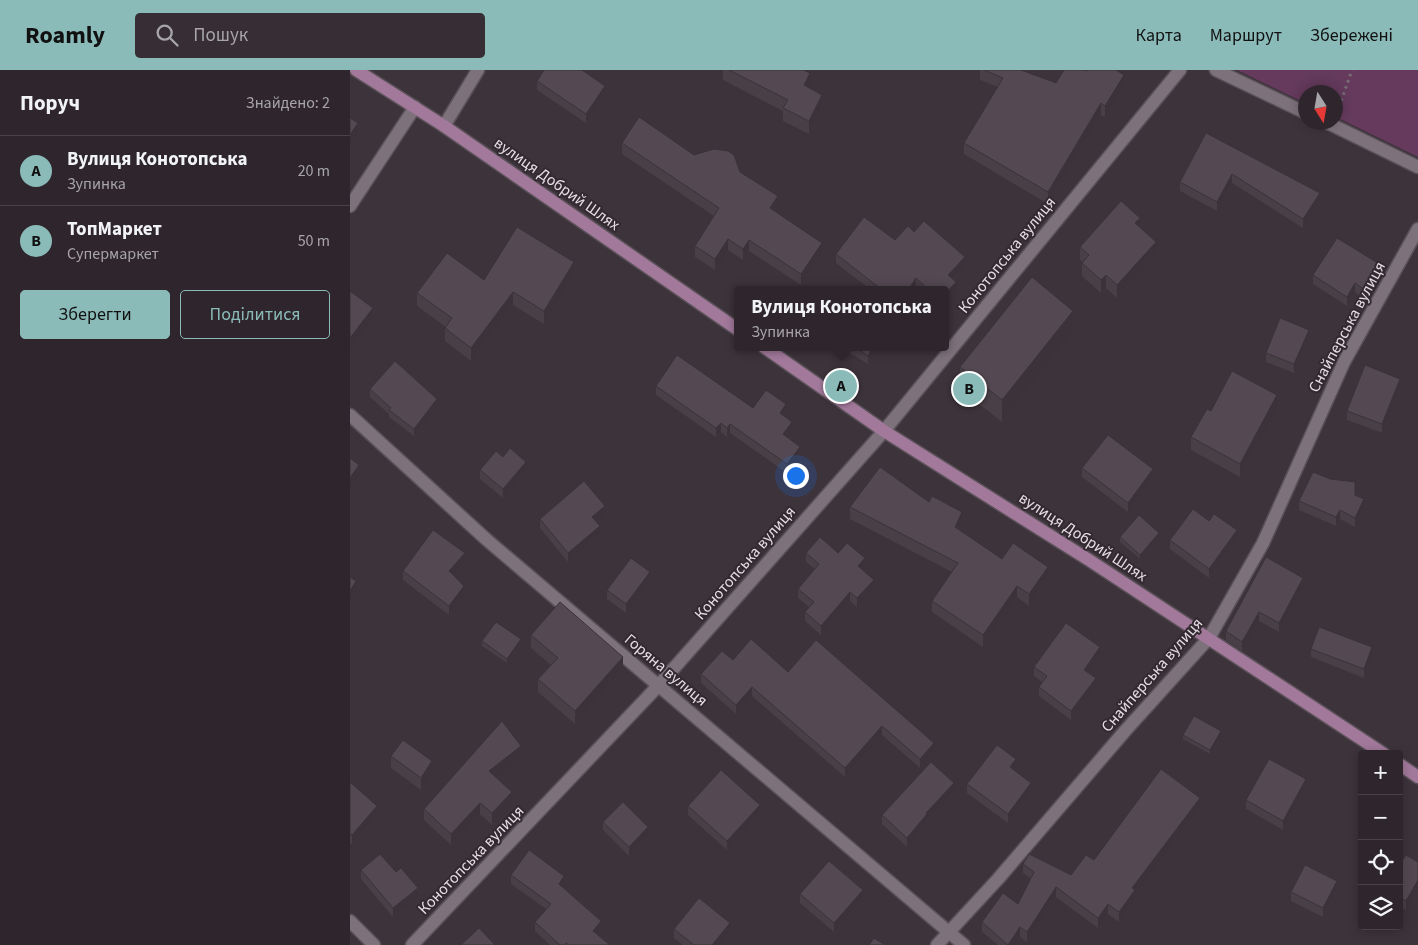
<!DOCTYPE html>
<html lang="uk">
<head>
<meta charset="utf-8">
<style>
  body { margin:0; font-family:"Source Sans 3",sans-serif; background:#362e34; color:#f1f3f6 }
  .controls { position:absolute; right:15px; bottom:15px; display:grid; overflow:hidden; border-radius:5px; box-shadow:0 2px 12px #0003 }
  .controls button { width:45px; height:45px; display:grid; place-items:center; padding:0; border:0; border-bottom:1px solid #494348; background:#2e262c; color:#f1f3f6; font:25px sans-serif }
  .compass { position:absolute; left:948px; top:15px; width:45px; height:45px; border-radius:50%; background:#2e262c; box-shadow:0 2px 12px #0003; rotate:169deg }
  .you { position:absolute; left:445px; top:405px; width:18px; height:18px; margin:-12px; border:4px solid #fff; border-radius:50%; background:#1a73e8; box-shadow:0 0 0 8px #1a73e833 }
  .badge { display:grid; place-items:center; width:32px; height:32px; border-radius:50%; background:#8bbbb9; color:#111; font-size:16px; font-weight:700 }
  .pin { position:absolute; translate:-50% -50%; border:2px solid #fff; box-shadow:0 1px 5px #0006 }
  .popup { position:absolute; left:384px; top:216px; width:215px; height:65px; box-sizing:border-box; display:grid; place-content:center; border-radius:5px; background:#2e262c; filter:drop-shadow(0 1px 4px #0005); font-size:16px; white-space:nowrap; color:#a7a5a9 }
  .popup b { font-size:19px; color:#f1f3f6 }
  .popup::after { content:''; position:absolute; left:50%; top:100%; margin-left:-10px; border:10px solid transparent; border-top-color:#2e262c }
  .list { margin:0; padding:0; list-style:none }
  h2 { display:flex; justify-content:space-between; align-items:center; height:65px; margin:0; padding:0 20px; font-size:21px }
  h2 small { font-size:16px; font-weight:400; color:#a7a5a9 }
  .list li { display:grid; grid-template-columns:32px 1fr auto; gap:15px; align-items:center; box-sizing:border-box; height:70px; padding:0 20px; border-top:1px solid #494348 }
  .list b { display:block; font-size:19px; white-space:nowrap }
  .list p { margin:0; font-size:16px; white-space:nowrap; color:#a7a5a9 }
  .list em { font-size:16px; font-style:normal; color:#a7a5a9 }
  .actions { display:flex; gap:10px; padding:15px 20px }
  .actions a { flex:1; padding:11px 0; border:1px solid #8bbbb9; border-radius:5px; text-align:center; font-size:18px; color:#8bbbb9 }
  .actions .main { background:#8bbbb9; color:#111 }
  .icon { flex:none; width:28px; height:28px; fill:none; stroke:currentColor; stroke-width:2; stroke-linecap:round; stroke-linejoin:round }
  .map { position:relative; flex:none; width:1068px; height:875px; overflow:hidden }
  header { display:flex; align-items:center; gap:30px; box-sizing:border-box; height:70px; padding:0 25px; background:#8bbbb9; color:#111 }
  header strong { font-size:24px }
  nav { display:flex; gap:28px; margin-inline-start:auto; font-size:18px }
  .search { width:350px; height:45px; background:#362e34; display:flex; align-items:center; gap:12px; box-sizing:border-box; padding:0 18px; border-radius:5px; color:#a7a5a9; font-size:19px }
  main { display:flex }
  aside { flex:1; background:#2e262c }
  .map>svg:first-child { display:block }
</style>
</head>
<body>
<header>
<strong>Roamly</strong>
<div class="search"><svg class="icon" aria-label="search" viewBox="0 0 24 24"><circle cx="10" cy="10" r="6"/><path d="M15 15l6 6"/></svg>Пошук</div>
<nav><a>Карта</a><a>Маршрут</a><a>Збережені</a></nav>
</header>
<main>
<aside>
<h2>Поруч<small>Знайдено: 2</small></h2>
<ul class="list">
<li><span class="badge">A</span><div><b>Вулиця Конотопська</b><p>Зупинка</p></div><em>20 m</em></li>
<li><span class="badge">B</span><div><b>ТопМаркет</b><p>Супермаркет</p></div><em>50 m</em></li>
</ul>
<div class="actions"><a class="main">Зберегти</a><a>Поділитися</a></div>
</aside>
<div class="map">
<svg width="1068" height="875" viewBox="0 0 1068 875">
  <rect width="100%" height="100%" fill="#3d333b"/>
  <path fill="#653a5d" d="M887,0H1068V87L986,47V22H956L955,33Z"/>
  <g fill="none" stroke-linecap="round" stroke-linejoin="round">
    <defs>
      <g id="street">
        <path d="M866,0L956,43"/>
        <path d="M976,52L1068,97"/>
        <path d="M94,56L128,0"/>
        <path d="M0,136L65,37"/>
        <path d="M0,345L137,470L614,875"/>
        <path d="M0,851L24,875"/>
        <path d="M62,875L309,615L534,361L830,0"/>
        <path d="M587,875L648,809L775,661L859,568L913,473L994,292L1068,159"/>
      </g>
      <g id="secondary">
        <path d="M6,0L94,56L387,259"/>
        <path d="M414,277L534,361L739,490L1034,684"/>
        <path d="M1049,694L1068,707"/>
      </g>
    </defs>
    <use href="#street" stroke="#5a5158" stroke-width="15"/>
    <use href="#secondary" stroke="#5a5158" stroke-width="15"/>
    <path stroke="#776e76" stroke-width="3" stroke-dasharray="2.5 4" stroke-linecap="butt" d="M989,37L1002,0"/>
    <use href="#street" stroke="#7d717b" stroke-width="12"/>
    <use href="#secondary" stroke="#a2799b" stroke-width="12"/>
  </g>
  <g fill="#483f47">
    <path d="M373,0H453L460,16L459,18L472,38L459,64L433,51V41L373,10Z"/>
    <path d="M630,0H671L706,13L774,17L755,47L751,45L698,134L614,84V73L648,17L630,10Z"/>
    <path d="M187,11L255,25L236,53L187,20Z"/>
    <path d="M856,63L970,132L953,158L882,113L867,141L830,121V112Z"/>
    <path d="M272,73L344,85L390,102L428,137L425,142L472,184L451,215L399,181L393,190L378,180L365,200L345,187V176L364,146L272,84Z"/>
    <path d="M790,157L806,185L767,228L756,218L751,223L732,206V193L733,192L730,190V177Z"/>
    <path d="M564,162L615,196L603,209L606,221L595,233V220H569L566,217L564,220H521L486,193V184L545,170Z"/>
    <path d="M1031,204L1015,229L1005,222L997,236L963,214V205Z"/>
    <path d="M224,205L194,254L163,235L121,291L95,271V258L96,257L67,236V223L134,210Z"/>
    <path d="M723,263L652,352L610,319V297Z"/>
    <path d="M959,269L944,303L916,292V283Z"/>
    <path d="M498,277H529L518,294L498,282Z"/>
    <path d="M306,316L403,338L436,343L434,346L442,361L437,367L450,386L437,403L380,363L377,367L371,362L366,367L306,325Z"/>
    <path d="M1050,318L1032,363L997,350V341Z"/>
    <path d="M20,319L87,337L64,366L39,347V344L20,327Z"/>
    <path d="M927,338L890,407L841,380V367L861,341Z"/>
    <path d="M153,387L176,401L153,428L130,409V400Z"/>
    <path d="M732,398L803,408L778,442L732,407Z"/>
    <path d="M1005,425L1014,438L1005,457L990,449L986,456L949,440V431Z"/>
    <path d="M579,432L612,453L609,460L652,489L698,509L679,536L667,527L633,577L582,542V531L602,502L500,449V437Z"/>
    <path d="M255,445L246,452L250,465L218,492L190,458V449Z"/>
    <path d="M859,451L887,469L859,508L820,479V470Z"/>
    <path d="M770,467L809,468L790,489L770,472Z"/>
    <path d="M456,483H488L515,497L512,500L524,519L507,537L500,531L471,565L455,551V542L459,537L448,528V519L465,499L456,492Z"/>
    <path d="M115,492L103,505L114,525L99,545L53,510V501Z"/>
    <path d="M300,511L276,543L257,529V520Z"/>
    <path d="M953,517L929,562L909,551L892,581L876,570V561Z"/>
    <path d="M181,565L273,600L225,654L188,622V609L201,595L181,578Z"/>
    <path d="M132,571L171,573L157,593L132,576Z"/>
    <path d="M961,579L1022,586L1014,608L961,587Z"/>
    <path d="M750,586L738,603L746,617L721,650L689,626V617L692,612L684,606V597Z"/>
    <path d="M383,590L438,602L584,682L570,698L532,665L495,707L402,626L386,644L351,613V604Z"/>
    <path d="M833,665L871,666L860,684L833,669Z"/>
    <path d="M41,686L82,703L71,720L41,698Z"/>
    <path d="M171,688L146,707L162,734L142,755L130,744L101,775L74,750V739Z"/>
    <path d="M666,698L664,701L681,722L658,753L617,723V714Z"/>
    <path d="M0,712L27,745L2,774L0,773Z"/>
    <path d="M956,718L933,760L896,739V730Z"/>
    <path d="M604,722L577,750V753L557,777L532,754V745Z"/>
    <path d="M338,736L410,744L377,780L338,745Z"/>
    <path d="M850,738L785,825V830L769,852L758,844L748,858L706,827L677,872L670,867L665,875H648L632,862V852L668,834L681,809L673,803V794L721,805L744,790Z"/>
    <path d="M253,752L298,766L279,786L253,760Z"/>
    <path d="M1068,792V819L1056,840L1049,836V793Z"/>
    <path d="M11,800L46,802L68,827L43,847L11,809Z"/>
    <path d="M161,805L214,815L213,817L251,860L247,865L260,875H200L185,861V852L196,839L161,814Z"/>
    <path d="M1012,818V833L1009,831V822Z"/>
    <path d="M987,820L973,847L941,831V822Z"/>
    <path d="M450,824L513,829L484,862L450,833Z"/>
    <path d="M324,859L380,862L369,875H333L324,868Z"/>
  </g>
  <g fill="#3b3339">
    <path d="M460,3V16L454,28V15Z"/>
    <path d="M774,5V17L755,47V36Z"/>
    <path d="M255,16V25L236,53V44Z"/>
    <path d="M472,25V38L459,64V51Z"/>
    <path d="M751,33V45L698,134V122Z"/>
    <path d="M8,53V61L0,73V65Z"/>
    <path d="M882,104V113L867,141V132Z"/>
    <path d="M970,123V132L953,158V149Z"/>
    <path d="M428,126V137L420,149V138Z"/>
    <path d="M790,148V161L785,153Z"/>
    <path d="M378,169V180L365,200V189Z"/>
    <path d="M399,170V181L393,190V179Z"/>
    <path d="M806,172V185L767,228V215Z"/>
    <path d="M472,173V184L451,215V204Z"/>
    <path d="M615,187V196L598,214V205Z"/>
    <path d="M224,192V205L194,254V241Z"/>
    <path d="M1031,195V204L1015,229V220Z"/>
    <path d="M756,205V218L751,223V210Z"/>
    <path d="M566,208V217L564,220H558Z"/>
    <path d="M606,212V221L595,233V224Z"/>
    <path d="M1005,213V222L997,236V227Z"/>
    <path d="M163,222V235L121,291V278Z"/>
    <path d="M23,238V247L0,277V268Z"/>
    <path d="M723,241V263L652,352V330Z"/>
    <path d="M959,260V269L944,303V294Z"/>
    <path d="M523,277H529L518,294V286Z"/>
    <path d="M1050,309V318L1032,363V354Z"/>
    <path d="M927,325V338L890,407V394Z"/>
    <path d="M87,329V337L64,366V359Z"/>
    <path d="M436,334V343L430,352V343Z"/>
    <path d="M442,352V361L433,373V364Z"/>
    <path d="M371,353V362L366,367V358Z"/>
    <path d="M380,354V363L377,367V358Z"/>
    <path d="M450,377V386L437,403V394Z"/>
    <path d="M176,392V401L153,428V419Z"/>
    <path d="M9,395V404L0,417V408Z"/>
    <path d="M803,399V408L778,442V433Z"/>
    <path d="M1014,429V438L1005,457V448Z"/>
    <path d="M255,436V445L242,456V447Z"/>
    <path d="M990,440V449L986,456V447Z"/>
    <path d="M612,442V453L605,468V457Z"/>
    <path d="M250,456V465L218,492V483Z"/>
    <path d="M887,460V469L859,508V499Z"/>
    <path d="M809,463V468L790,489V485Z"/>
    <path d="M115,483V492L99,510V501Z"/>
    <path d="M515,488V497L508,505V496Z"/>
    <path d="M698,497V509L679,536V524Z"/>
    <path d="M300,502V511L276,543V534Z"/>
    <path d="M953,508V517L929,562V553Z"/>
    <path d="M524,510V519L507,537V528Z"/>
    <path d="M6,511V520L0,530V521Z"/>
    <path d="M114,516V525L99,545V536Z"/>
    <path d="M667,516V527L633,577V565Z"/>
    <path d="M500,522V531L471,565V556Z"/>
    <path d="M909,542V551L892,581V572Z"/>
    <path d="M171,569V573L157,593V589Z"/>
    <path d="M750,577V586L734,609V600Z"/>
    <path d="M1022,577V586L1014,608V599Z"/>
    <path d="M273,587V600L225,654V641Z"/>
    <path d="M746,608V617L721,650V641Z"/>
    <path d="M402,617V626L386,644V635Z"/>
    <path d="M532,656V665L495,707V698Z"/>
    <path d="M871,661V666L860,684V680Z"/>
    <path d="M584,673V682L570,698V689Z"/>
    <path d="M171,676V688L139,713V701Z"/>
    <path d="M666,689V698L660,706V697Z"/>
    <path d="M82,691V703L71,720V708Z"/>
    <path d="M956,709V718L933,760V751Z"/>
    <path d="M604,713V722L577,750V753L557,777V768L576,743Z"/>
    <path d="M681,713V722L658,753V744Z"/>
    <path d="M162,722V734L142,755V743Z"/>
    <path d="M850,728V738L785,825V830L769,852V842L782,818Z"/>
    <path d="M130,733V744L101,775V764Z"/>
    <path d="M410,735V744L377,780V771Z"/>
    <path d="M27,736V745L2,774V765Z"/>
    <path d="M298,757V766L279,786V777Z"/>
    <path d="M214,806V815L209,823V814Z"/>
    <path d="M1068,810V819L1056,840V831Z"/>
    <path d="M987,811V820L973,847V838Z"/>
    <path d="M706,817V827L677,872V862Z"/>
    <path d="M68,818V827L43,847V838Z"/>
    <path d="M513,820V829L484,862V853Z"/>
    <path d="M758,834V844L748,858V848Z"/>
    <path d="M251,851V860L243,870V861Z"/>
    <path d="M380,853V862L369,875H362Z"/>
    <path d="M670,857V867L665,875H658Z"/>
  </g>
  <g fill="#544952" stroke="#3b3339">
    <path d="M194,0H232L255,16L236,44L187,11Z"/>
    <path d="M379,0H453L460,3L454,15L472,25L459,51L433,38L438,30Z"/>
    <path d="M634,0H671L706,13L714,0H734L737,1L738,0H766L774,5L755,36L751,33L698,122L614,73L653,8Z"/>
    <path d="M289,47L344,85L364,79L378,81L384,85L390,102L428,126L420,138L472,173L451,204L399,170L393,179L378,169L365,189L345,176L369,138L272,73Z"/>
    <path d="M0,48L8,53L0,65Z"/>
    <path d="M856,63L970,123L953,149L882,104L867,132L830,112Z"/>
    <path d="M771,131L790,148L785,153L806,172L767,215L756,205L751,210L732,193L739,185L730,177Z"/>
    <path d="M514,147L545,170L558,156L564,162L574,151L615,187L598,205L606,212L595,224V220H579L566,208L558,220H531V219L486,184Z"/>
    <path d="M167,157L224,192L194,241L163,222L121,278L95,258L102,248L67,223L97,183L134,210Z"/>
    <path d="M987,168L1031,195L1015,220L1005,213L997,227L963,205Z"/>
    <path d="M682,207L723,241L652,330L610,297Z"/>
    <path d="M0,221L23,238L0,268Z"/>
    <path d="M930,248L959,260L944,294L916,283Z"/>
    <path d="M505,277H523L518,286Z"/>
    <path d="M327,285L403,338L416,320L436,334L430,343L442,352L433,364L450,377L437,394L380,354L377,358L371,353L366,358L306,316Z"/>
    <path d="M45,291L87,329L64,359L39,340L41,338L20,319Z"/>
    <path d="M1015,295L1050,309L1032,354L997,341Z"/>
    <path d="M882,301L927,325L890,394L841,367L857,339L861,341Z"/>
    <path d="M758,365L803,399L778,433L732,398Z"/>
    <path d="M160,378L176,392L153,419L130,400L146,381L153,387Z"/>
    <path d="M0,388L9,395L0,408Z"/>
    <path d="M530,397L579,432L582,426L612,442L605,457L652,489L663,473L698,497L679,524L667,516L633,565L582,531L608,493L500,437Z"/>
    <path d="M963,402L980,409L1005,412V425L1014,429L1005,448L990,440L986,447L949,431Z"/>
    <path d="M234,411L255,436L242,447L250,456L218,483L190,449Z"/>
    <path d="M843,439L859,451L864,444L887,460L859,499L820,470Z"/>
    <path d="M789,445L809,463L790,485L770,467Z"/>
    <path d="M83,460L115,483L99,501L114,516L99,536L53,501Z"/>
    <path d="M470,467L488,483L497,473L515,488L508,496L524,510L507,528L500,522L471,556L455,542L464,532L448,519L469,494L456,483Z"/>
    <path d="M916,487L953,508L929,553L909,542L892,572L876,561Z"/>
    <path d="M281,488L300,502L276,534L257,520Z"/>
    <path d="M0,507L6,511L0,521Z"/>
    <path d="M210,532L273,587L225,641L188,609L208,588L181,565Z"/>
    <path d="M146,552L171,569L157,589L132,571Z"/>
    <path d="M716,553L750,577L734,600L746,608L721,641L689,617L697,606L684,597Z"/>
    <path d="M969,557L1022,577L1014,599L961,579Z"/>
    <path d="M401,569L438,602L466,570L584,673L570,689L532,656L495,698L402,617L386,635L351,604L372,581L383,590Z"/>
    <path d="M844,646L871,661L860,680L833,665Z"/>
    <path d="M152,651L171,676L139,701L162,722L142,743L130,733L101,764L74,739Z"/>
    <path d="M53,670L82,691L71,708L41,686Z"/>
    <path d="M647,675L666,689L660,697L681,713L658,744L617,714Z"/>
    <path d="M919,689L956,709L933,751L896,730Z"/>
    <path d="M581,692L604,713L576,743L577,744L557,768L532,745Z"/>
    <path d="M811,699L850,728L782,818L785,820L769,842L758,834L748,848L706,817L677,862L670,857L658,875L632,852L653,823L668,834L684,802L673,794L679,784L721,805L736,785L744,790Z"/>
    <path d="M371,700L410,735L377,771L338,736Z"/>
    <path d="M0,712L27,736L2,765L0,764Z"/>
    <path d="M273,732L298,757L279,777L253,752Z"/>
    <path d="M179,780L214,806L209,814L251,851L243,861L260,875H219L216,873L214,875H210L185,852L201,834L161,805Z"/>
    <path d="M30,784L46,802L51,798L68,818L43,838L11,800Z"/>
    <path d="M1056,785L1068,792V810L1056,831L1049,827V793L1050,794Z"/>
    <path d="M479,791L513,820L484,853L450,824Z"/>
    <path d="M955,795L987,811L973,838L941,822Z"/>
    <path d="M1012,818V824L1009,822Z"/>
    <path d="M349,828L380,853L362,875H344L324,859Z"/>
    <path d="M129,858L145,875H111Z"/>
    <path d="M524,868L535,875H519Z"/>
  </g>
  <g text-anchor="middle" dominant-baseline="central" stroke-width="4" stroke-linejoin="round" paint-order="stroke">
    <g font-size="16" fill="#e5dee4" stroke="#332931">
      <text transform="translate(207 114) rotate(35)">вулиця Добрий Шлях</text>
      <text transform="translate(657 185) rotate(-51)">Конотопська вулиця</text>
      <text transform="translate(997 257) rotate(-62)">Снайперська вулиця</text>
      <text transform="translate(733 467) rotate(33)">вулиця Добрий Шлях</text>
      <text transform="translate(395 493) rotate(-49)">Конотопська вулиця</text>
      <text transform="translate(316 600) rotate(40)">Горяна вулиця</text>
      <text transform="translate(802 605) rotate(-49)">Снайперська вулиця</text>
      <text transform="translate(121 790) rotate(-46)">Конотопська вулиця</text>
    </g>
  </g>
</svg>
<div class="controls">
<button>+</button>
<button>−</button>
<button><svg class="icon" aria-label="locate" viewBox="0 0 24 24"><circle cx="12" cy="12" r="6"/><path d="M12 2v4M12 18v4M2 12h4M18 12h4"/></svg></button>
<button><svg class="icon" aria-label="layers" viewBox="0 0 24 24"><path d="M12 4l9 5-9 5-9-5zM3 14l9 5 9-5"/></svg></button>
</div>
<svg class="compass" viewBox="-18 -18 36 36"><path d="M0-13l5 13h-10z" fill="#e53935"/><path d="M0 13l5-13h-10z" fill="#a7a5a9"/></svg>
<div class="you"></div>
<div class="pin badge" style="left:491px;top:316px">A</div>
<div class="popup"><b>Вулиця Конотопська</b>Зупинка</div>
<div class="pin badge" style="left:619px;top:319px">B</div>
</div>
</main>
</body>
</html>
